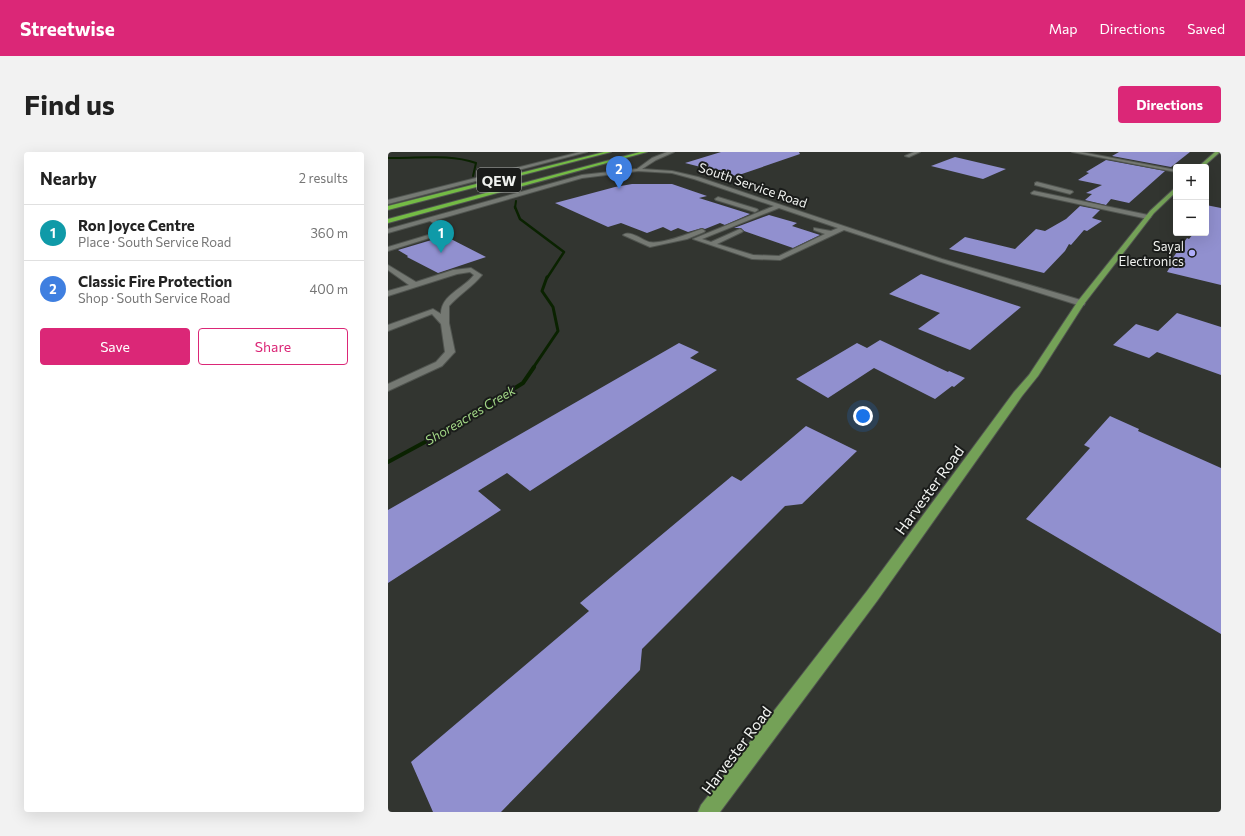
<!DOCTYPE html>
<html lang="en">
<head>
<meta charset="utf-8">
<style>
  body { margin:0; font-family:Commissioner,sans-serif; background:#f2f2f2; color:#222 }
  .controls { position:absolute; right:12px; top:12px; display:grid; overflow:hidden; border-radius:4px; box-shadow:0 4px 16px #0002 }
  .controls button { width:36px; height:36px; display:grid; place-items:center; padding:0; border:0; border-bottom:1px solid #e0e0e0; background:#fff; color:#222; font:20px sans-serif }
  .you { position:absolute; left:475px; top:264px; width:14px; height:14px; margin:-10px; border:3px solid #fff; border-radius:50%; background:#1a73e8; box-shadow:0 0 0 6px #1a73e833 }
  .badge { display:grid; place-items:center; width:26px; height:26px; border-radius:50%; background:#db2777; color:#fff; font-size:13px; font-weight:700 }
  .pin { position:absolute; translate:-50% -33px; filter:drop-shadow(0 1px 2px #0008) }
  .pin::after { content:''; position:absolute; top:21px; width:14px; height:12px; background:inherit; clip-path:polygon(0 0,100% 0,50% 100%) }
  .list { margin:0; padding:0; list-style:none }
  h2 { display:flex; justify-content:space-between; align-items:center; height:52px; margin:0; padding:0 16px; font-size:17px }
  h2 small { font-size:13px; font-weight:400; color:#767676 }
  .list li { display:grid; grid-template-columns:26px 1fr auto; gap:12px; align-items:center; box-sizing:border-box; height:56px; padding:0 16px; border-top:1px solid #e0e0e0 }
  .list b { display:block; font-size:15px; white-space:nowrap }
  .list p { margin:0; font-size:13px; white-space:nowrap; color:#767676 }
  .list em { font-size:13px; font-style:normal; color:#767676 }
  .actions { display:flex; gap:8px; padding:12px 16px }
  .actions a { flex:1; padding:9px 0; border:1px solid #db2777; border-radius:4px; text-align:center; font-size:14px; color:#db2777 }
  .actions .main { background:#db2777; color:#fff }
  .map { position:relative; flex:none; width:833px; height:660px; overflow:hidden; border-radius:4px }
  header { display:flex; align-items:center; gap:24px; box-sizing:border-box; height:56px; padding:0 20px; background:#db2777; color:#fff }
  header strong { font-size:19px }
  nav { display:flex; gap:22px; margin-inline-start:auto; font-size:14px }
  .intro { display:flex; align-items:center; justify-content:space-between; box-sizing:border-box; height:96px; padding:0 24px }
  h1 { margin:0; font-size:28px }
  .button { padding:10px 18px; border-radius:4px; background:#db2777; color:#fff; font-size:14px; font-weight:700 }
  main { display:flex; gap:24px; padding:0 24px }
  aside { flex:1; background:#fff; border-radius:4px; box-shadow:0 4px 16px #0002 }
  .map>svg:first-child { display:block }
</style>
</head>
<body>
<header>
<strong>Streetwise</strong>
<nav><a>Map</a><a>Directions</a><a>Saved</a></nav>
</header>
<div class="intro"><h1>Find us</h1><a class="button">Directions</a></div>
<main>
<aside>
<h2>Nearby<small>2 results</small></h2>
<ul class="list">
<li><span class="badge" style="background:#0f9aa8">1</span><div><b>Ron Joyce Centre</b><p>Place · South Service Road</p></div><em>360 m</em></li>
<li><span class="badge" style="background:#3f7fe0">2</span><div><b>Classic Fire Protection</b><p>Shop · South Service Road</p></div><em>400 m</em></li>
</ul>
<div class="actions"><a class="main">Save</a><a>Share</a></div>
</aside>
<div class="map">
<svg width="833" height="660" viewBox="0 0 833 660">
  <rect width="100%" height="100%" fill="#323530"/>
  <g fill="none" stroke-linecap="round" stroke-linejoin="round">
    <g stroke="#0a2200" stroke-width="2">
      <path d="M0,6C30,7 60,1 88,11L85,24"/>
      <path d="M127,56L128,49"/>
    </g>
    <path stroke="#0a2200" stroke-width="2.5" d="M127,55L132,67L176,100L159,126"/>
    <path stroke="#0a2200" stroke-width="3" d="M145,216L170,179L165,155L154,139L159,125"/>
    <path stroke="#0a2200" stroke-width="4" d="M0,310L61,277L135,231L146,215"/>
  </g>
  <g fill="#9190cf">
    <path d="M333,0H411L412,2L348,24L297,11Z"/>
    <path d="M731,0H802L783,15L724,4Z"/>
    <path d="M567,5L618,17L595,27L543,14Z"/>
    <path d="M718,8L777,19L741,51L723,47L718,53L697,48L704,42L698,41L714,33L690,28L701,21L698,20Z"/>
    <path d="M244,32H284L319,44L311,46L362,62L337,73L332,71L317,77L314,76L300,80L290,76L283,79L275,75L259,81L233,71L220,75L167,51L227,35Z"/>
    <path d="M818,53L833,56V133L779,120L782,115L779,114L799,86L801,87L806,81H818Z"/>
    <path d="M692,54L712,58L704,66L714,69L699,79L696,78L683,93L681,92L677,99L656,121L561,97L577,85L627,97L648,77L657,79L678,67Z"/>
    <path d="M381,63L409,71L404,74L432,83L405,96L356,79L353,76H346Z"/>
    <path d="M57,84L98,105L50,121L19,105L20,104L10,98Z"/>
    <path d="M533,122L633,155L582,198L530,177L552,161L501,142Z"/>
    <path d="M789,161L833,175V223L769,200L761,206L725,193L748,172L770,179Z"/>
    <path d="M492,188L560,220L561,219L577,226L566,235L564,234L547,247L486,216L440,246L408,227L469,191L479,196Z"/>
    <path d="M291,191L311,200L302,206L329,218L142,339L119,321L90,339L113,358L0,431V358Z"/>
    <path d="M722,264L751,277L750,279L833,316V482L638,367L702,296L696,293Z"/>
    <path d="M418,274L469,299L414,352L397,354L254,497L252,518L113,660H45L23,610L201,459L192,451L344,324L353,329Z"/>
  </g>
  <g fill="none" stroke-linecap="round" stroke-linejoin="round">
    <defs>
      <g id="minor">
        <path d="M192,0H199L0,52V48Z"/>
        <path d="M279,0H286L268,8L254,17L284,19L310,25L554,107L696,149L697,151L696,153H690L550,109L456,78L392,108L364,107L305,87L386,54L306,27L284,21L250,19L194,26L48,68L62,76L51,83L0,99V95L47,81L54,76L42,69L0,81V77L194,23L249,17L264,6ZM391,56L450,76L443,79L426,76V78L437,82L391,104L365,103L329,92L354,80L355,79L352,77L323,90L314,87Z"/>
        <path d="M526,0H532L521,5L517,4Z"/>
        <path d="M684,0H693L788,18V20Z"/>
        <path d="M649,30L684,39L685,40L682,42L647,33V31Z"/>
        <path d="M646,39L760,63L763,65L760,67L644,42L643,41Z"/>
        <path d="M330,45L369,57L370,58L367,60L328,48L327,47Z"/>
        <path d="M314,77L317,79L316,80L299,87L262,95L235,83C242,78 254,88 261,90C273,93 302,81 314,77Z"/>
        <path d="M0,113L28,130L65,118L83,116L94,123C85,134 71,143 61,154V171L67,200L65,202L54,214L0,239V232L48,210L57,200L53,172L44,162L0,179V173L45,157L53,162C53,143 75,137 86,123L82,120L69,122L0,144V139L21,133L0,118Z"/>
      </g>
      <g id="major">
        <path d="M827,0H832L815,15H810Z"/>
        <path d="M788,35V40L766,61L696,152L650,224L634,244L489,449L332,660H310L313,653L479,439L626,240L641,223L690,149L762,59Z"/>
      </g>
      <g id="highway">
        <path d="M216,0H223L0,58V54Z"/>
        <path d="M252,0H259L0,71V67Z"/>
      </g>
    </defs>
    <use href="#minor" stroke="#515550" stroke-width="2"/>
    <use href="#major" stroke="#515550" stroke-width="2"/>
    <use href="#highway" stroke="#515550" stroke-width="2"/>
    <use href="#minor" fill="#757973" fill-rule="evenodd"/>
    <use href="#major" fill="#74a157" fill-rule="evenodd"/>
    <use href="#highway" fill="#74bb45" fill-rule="evenodd"/>
  </g>
  <circle fill="#b0aefa" stroke="#1a1c1a" stroke-width="1.5" cx="804" cy="101" r="4"/>
  <g text-anchor="middle" dominant-baseline="central" stroke-width="4" stroke-linejoin="round" paint-order="stroke">
    <g font-size="13" fill="#f1f3f0" stroke="#1a1c1a">
      <text transform="translate(365 33) rotate(19)">South Service Road</text>
    </g>
    <g font-size="13" fill="#f1f3f0" stroke="#1a1c1a" text-anchor="end">
      <text x="796" y="94">Sayal<tspan x="796" dy="15">Electronics</tspan></text>
    </g>
    <g font-size="13" font-style="italic" fill="#a2d786" stroke="#1a1c1a">
      <text transform="translate(82 263) rotate(-31)">Shoreacres Creek</text>
    </g>
    <rect fill="#1a1c1a" stroke="#b0b2b0" stroke-width="1" x="89" y="16" width="44" height="24" rx="3"/>
    <g font-size="14" font-weight="bold" fill="#f1f3f0">
      <text x="111" y="28">QEW</text>
    </g>
    <g font-size="15" fill="#f1f3f0" stroke="#1a1c1a">
      <text transform="translate(541 338) rotate(-54)">Harvester Road</text>
      <text transform="translate(348 598) rotate(-53)">Harvester Road</text>
    </g>
  </g>
</svg>
<div class="controls">
<button>+</button>
<button>−</button>
</div>
<div class="you"></div>
<div class="pin badge" style="left:53px;top:101px;background:#0f9aa8">1</div>
<div class="pin badge" style="left:231px;top:37px;background:#3f7fe0">2</div>
</div>
</main>
</body>
</html>
